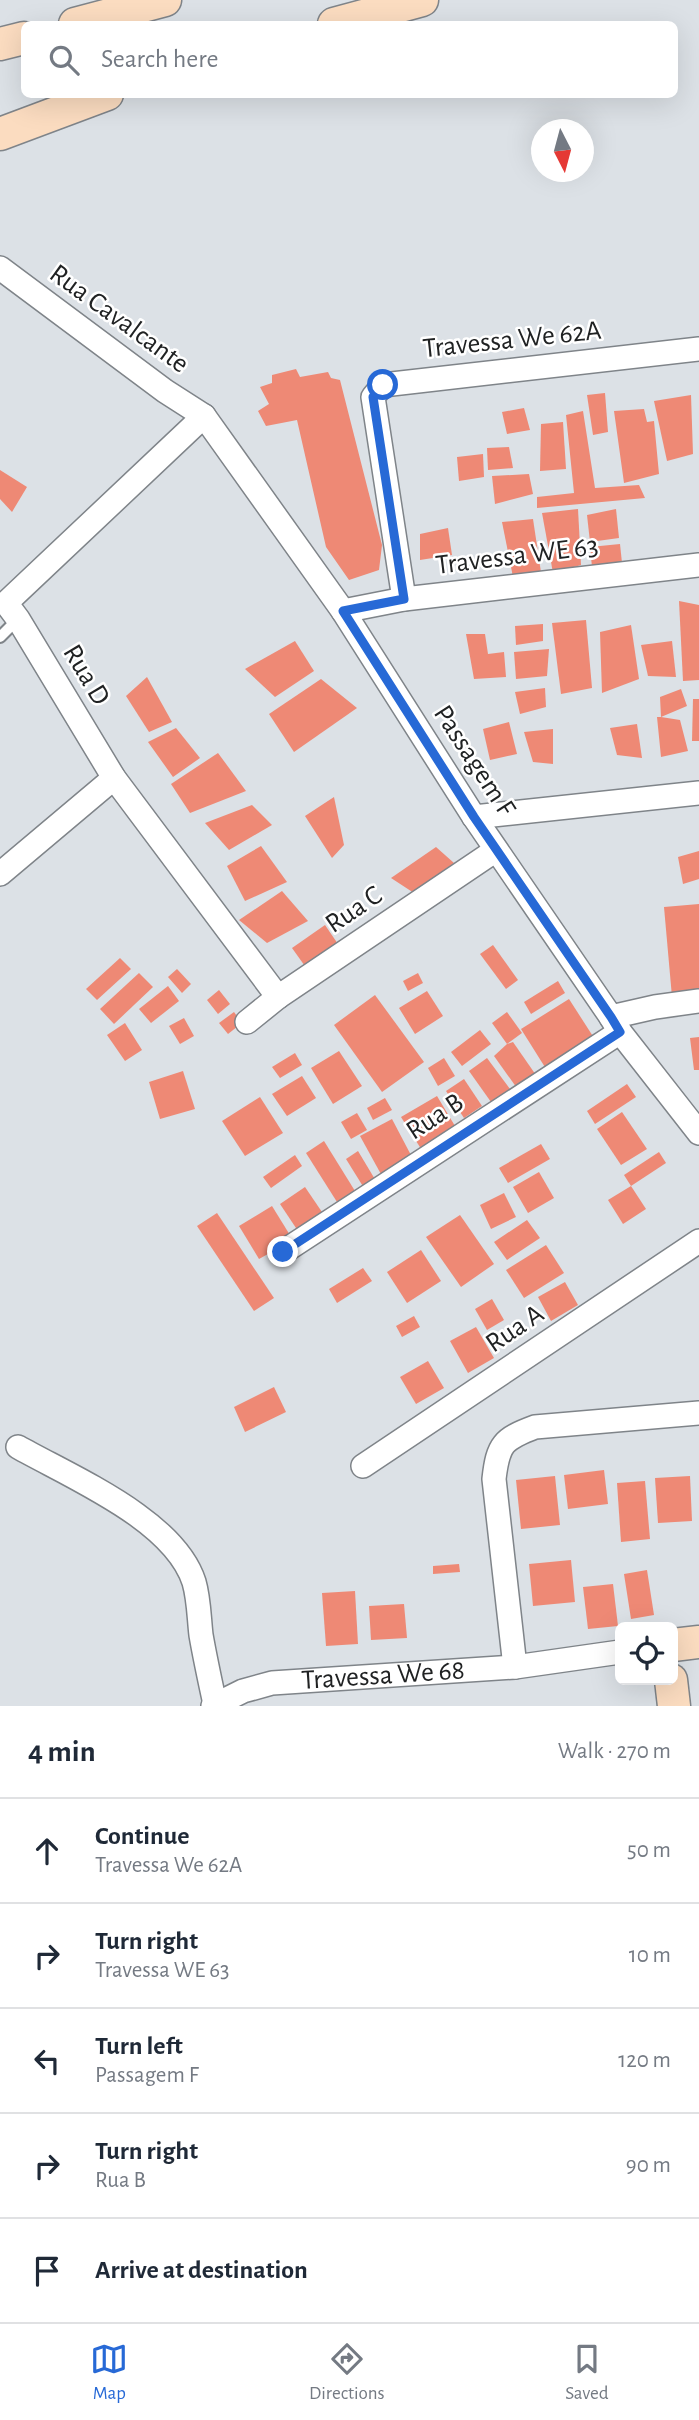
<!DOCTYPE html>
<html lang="en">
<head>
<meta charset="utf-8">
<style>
  body { margin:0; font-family:"Alegreya Sans",sans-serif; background:#f2f2f3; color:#1f2937 }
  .controls { position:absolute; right:21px; bottom:21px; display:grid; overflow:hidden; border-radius:10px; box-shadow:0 7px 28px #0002 }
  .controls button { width:63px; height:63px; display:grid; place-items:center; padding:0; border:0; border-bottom:2px solid #e0e1e3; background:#fff; color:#1f2937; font:35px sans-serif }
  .compass { position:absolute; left:531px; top:119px; width:63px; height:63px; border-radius:50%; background:#fff; box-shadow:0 7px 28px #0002; rotate:174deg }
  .stop { position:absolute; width:21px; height:21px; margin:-16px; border:5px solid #2769d6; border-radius:50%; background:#fff }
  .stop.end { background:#2769d6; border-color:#fff; box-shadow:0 2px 7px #0008 }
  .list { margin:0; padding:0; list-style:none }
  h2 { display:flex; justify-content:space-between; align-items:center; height:91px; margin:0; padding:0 28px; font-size:30px }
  h2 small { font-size:23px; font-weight:400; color:#747a83 }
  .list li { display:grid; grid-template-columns:46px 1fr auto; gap:21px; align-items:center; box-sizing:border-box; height:105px; padding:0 28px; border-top:2px solid #e0e1e3 }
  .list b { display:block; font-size:26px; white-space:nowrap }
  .list p { margin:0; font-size:23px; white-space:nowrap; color:#747a83 }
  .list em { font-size:23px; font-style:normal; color:#747a83 }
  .icon { flex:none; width:38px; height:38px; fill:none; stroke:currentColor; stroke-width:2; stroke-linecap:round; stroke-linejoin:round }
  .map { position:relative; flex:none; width:699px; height:1706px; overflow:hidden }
  .search { position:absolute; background:#fff; box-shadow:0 7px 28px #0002; left:21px; right:21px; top:21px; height:77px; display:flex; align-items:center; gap:18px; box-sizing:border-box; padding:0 24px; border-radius:10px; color:#747a83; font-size:26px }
  .sheet { height:616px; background:#fff }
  nav { display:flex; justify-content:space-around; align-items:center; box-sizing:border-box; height:98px; border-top:2px solid #e0e1e3; background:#fff; font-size:19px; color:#747a83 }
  nav a { display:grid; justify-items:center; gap:4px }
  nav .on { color:#2769d6 }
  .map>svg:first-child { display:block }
</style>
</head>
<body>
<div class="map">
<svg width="699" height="1706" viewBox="0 0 699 1706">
  <rect width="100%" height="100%" fill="#dce1e6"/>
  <g fill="#ee8975">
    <path d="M296,369L300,377L328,372L331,378L340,380L382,545L379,570L349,580L326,547L297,420L266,426L258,411L269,404L260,387L272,383V375Z"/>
    <path d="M605,393L608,432L593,435L587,395Z"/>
    <path d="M691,395L693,454L667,461L654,401Z"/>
    <path d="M524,408L530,430L507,434L502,412Z"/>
    <path d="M644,409L647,422L654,421L659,474L624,483L614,411Z"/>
    <path d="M583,411L595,488L639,485L645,498L537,508V497L574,493L566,415Z"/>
    <path d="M563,422L566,469L540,471L541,424Z"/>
    <path d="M509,447L513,468L488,470L487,448Z"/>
    <path d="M483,454L484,477L459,481L457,457Z"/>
    <path d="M0,470L27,487L12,512L0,499Z"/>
    <path d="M529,474L533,494L495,504L492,476Z"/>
    <path d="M578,509L581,565L553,573L542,513Z"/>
    <path d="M616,509L619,538L590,542L587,515Z"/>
    <path d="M533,519L542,579L514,582L502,522Z"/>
    <path d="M448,528L452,555L420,560V534Z"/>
    <path d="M620,544L622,563L592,567L590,547Z"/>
    <path d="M679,601L699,605V680L683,681Z"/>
    <path d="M586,620L592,688L561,694L552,623Z"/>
    <path d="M543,624V641L516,645L515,626Z"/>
    <path d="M631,625L639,679L602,693L600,632Z"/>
    <path d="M466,634H485L488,654L504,652L506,677L474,679Z"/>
    <path d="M295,641L314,671L275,697L245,669Z"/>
    <path d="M672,641L676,677L648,676L641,645Z"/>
    <path d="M549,649L547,676L516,679L514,652Z"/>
    <path d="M147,677L172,722L149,732L126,696Z"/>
    <path d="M321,679L357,708L294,752L269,714Z"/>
    <path d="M545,688L546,707L520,714L515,692Z"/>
    <path d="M681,689L687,706L661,717L680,720L688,751L661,757L657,717H661L660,697Z"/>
    <path d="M693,699H699V741H692Z"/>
    <path d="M509,722L517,754L490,760L483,729Z"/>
    <path d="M637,724L642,758L617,755L610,728Z"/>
    <path d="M176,728L200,758L173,777L148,742Z"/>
    <path d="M553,729V764L533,762L524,732Z"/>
    <path d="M218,753L246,791L190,813L171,784Z"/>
    <path d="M334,797L344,845L332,858L305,816Z"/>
    <path d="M252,805L272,825L229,850L205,823Z"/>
    <path d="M261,846L287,882L245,901L227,866Z"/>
    <path d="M436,847L454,863L414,893L391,878Z"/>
    <path d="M699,851V879L683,884L678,857Z"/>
    <path d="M282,891L308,921L267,943L239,920Z"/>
    <path d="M699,904V995L672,997L664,907Z"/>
    <path d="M325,925L340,947L307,969L292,948Z"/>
    <path d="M493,945L518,980L506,989L480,954Z"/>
    <path d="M120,958L131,969L97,1000L86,989Z"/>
    <path d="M177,969L191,984L182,993L168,977Z"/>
    <path d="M139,973L153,987L114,1024L100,1009Z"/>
    <path d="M418,973L423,983L408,991L403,981Z"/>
    <path d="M558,981L565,993L531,1014L524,1002Z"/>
    <path d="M168,986L179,1001L151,1023L139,1009Z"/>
    <path d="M219,990L230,1004L218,1014L207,1000Z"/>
    <path d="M427,991L443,1016L415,1034L399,1008Z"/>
    <path d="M375,995L424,1062L382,1092L334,1025Z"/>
    <path d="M569,999L596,1041L548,1072L521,1029Z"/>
    <path d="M234,1012L242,1023L228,1034L219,1023Z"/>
    <path d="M507,1012L522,1033L507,1044L492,1023Z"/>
    <path d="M184,1018L194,1036L180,1044L169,1026Z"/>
    <path d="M125,1023L142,1050L125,1061L107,1035Z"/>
    <path d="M480,1030L491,1044L462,1066L451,1052Z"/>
    <path d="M699,1037V1070H694L690,1038Z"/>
    <path d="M513,1042L538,1078L519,1091L494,1056L507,1044Z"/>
    <path d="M339,1051L362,1086L333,1104L311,1068Z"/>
    <path d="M295,1053L302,1065L280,1078L272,1067Z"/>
    <path d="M444,1058L455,1076L438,1086L428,1068Z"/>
    <path d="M487,1058L510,1089L491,1102L469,1071Z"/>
    <path d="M183,1071L195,1109L160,1119L149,1082Z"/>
    <path d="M302,1076L316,1098L287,1116L272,1094Z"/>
    <path d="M464,1079L482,1106L464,1118L446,1091Z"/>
    <path d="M627,1084L636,1097L595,1124L587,1111Z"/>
    <path d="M437,1096L458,1131L423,1152L401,1117Z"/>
    <path d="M260,1097L283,1133L245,1156L222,1121Z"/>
    <path d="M385,1098L392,1110L373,1120L367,1108Z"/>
    <path d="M622,1112L647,1149L621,1165L597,1129Z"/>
    <path d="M357,1113L367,1130L351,1139L341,1122Z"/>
    <path d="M392,1119L413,1159L382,1176L360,1136Z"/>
    <path d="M324,1141L355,1191L337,1202L306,1153Z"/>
    <path d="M541,1144L550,1159L508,1183L499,1168Z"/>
    <path d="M358,1151L376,1181L364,1188L346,1159Z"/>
    <path d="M659,1152L666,1163L631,1186L624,1175Z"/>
    <path d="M295,1155L302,1166L271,1188L263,1177Z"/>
    <path d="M539,1172L554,1198L528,1213L513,1187Z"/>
    <path d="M631,1186L646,1209L623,1224L608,1200Z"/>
    <path d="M305,1187L324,1215L298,1231L280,1204Z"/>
    <path d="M504,1193L516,1217L491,1229L480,1205Z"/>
    <path d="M272,1206L293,1240L259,1259L239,1226Z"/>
    <path d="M217,1213L274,1298L254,1311L197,1226Z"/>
    <path d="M460,1215L494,1264L461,1287L426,1237Z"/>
    <path d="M527,1220L540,1238L507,1260L494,1242Z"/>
    <path d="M546,1245L564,1273L524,1298L506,1270Z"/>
    <path d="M421,1250L441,1281L407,1303L387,1272Z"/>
    <path d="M363,1268L372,1281L337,1303L329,1289Z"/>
    <path d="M565,1282L578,1305L551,1321L538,1297Z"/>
    <path d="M492,1299L504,1320L487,1330L475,1309Z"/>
    <path d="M414,1316L420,1327L402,1337L396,1326Z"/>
    <path d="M476,1327L494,1358L468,1373L450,1341Z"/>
    <path d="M428,1361L444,1388L416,1404L400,1377Z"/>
    <path d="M274,1387L286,1412L245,1432L234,1407Z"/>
    <path d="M604,1470L608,1504L568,1509L564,1475Z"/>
    <path d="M555,1476L560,1525L521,1529L516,1480Z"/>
    <path d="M690,1476L692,1521L658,1523L655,1478Z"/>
    <path d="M645,1481L650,1539L621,1542L617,1483Z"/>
    <path d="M571,1560L575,1602L533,1606L529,1564Z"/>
    <path d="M459,1564L460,1572L433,1574V1566Z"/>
    <path d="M647,1570L654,1615L631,1619L624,1574Z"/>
    <path d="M613,1584L618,1626L588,1629L583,1587Z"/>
    <path d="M355,1591L358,1644L326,1646L322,1593Z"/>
    <path d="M404,1604L407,1638L371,1640L369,1606Z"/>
  </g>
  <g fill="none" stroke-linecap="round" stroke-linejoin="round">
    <defs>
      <path id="lane" d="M0,637L18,619"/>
      <g id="street">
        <path d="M0,268L165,391L204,416L343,611L474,817L611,1017L620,1032L699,1133"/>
        <path d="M204,416L6,603L18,619L114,778L278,997"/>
        <path d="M404,599L373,397L383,385L699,349"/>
        <path d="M343,611L404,599L699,565"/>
        <path d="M474,817L699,793"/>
        <path d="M0,874L114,778"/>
        <path d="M611,1017L655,1007L699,1001"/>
        <path d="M247,1022L278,997L496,850"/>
        <path d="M283,1252L620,1032"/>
        <path d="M18,1447C73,1478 174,1520 194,1582C199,1599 199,1618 201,1635C205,1658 210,1681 215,1704"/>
        <path d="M363,1466L699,1241"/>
        <path d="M515,1667L494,1479C498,1444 503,1439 535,1427L699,1413"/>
        <path id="s1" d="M213,1706L243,1691L272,1683L515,1667L620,1652"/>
      </g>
      <g id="secondary">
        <path d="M75,24L165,0"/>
        <path d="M334,24L422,0"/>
        <path d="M0,44L24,38"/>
        <path d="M0,134L107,94"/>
        <path d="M673,1645L699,1642"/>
        <path d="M671,1680L674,1706"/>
      </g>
    </defs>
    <use href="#lane" stroke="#7f8489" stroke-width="14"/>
    <use href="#street" stroke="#7f8489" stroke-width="26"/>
    <use href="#secondary" stroke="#7f8489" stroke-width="35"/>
    <use href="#lane" stroke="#fff" stroke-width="10"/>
    <use href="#street" stroke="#fff" stroke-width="23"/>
    <use href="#secondary" stroke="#fbdcc0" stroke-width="32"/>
  </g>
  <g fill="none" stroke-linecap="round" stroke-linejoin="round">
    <path stroke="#2769d6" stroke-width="9" d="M283,1252L620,1032L611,1017L474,817L343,611L404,599L373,397L383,385"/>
  </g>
  <g text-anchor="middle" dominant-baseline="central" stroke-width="5" stroke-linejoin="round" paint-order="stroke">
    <g font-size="28" fill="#202223" stroke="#fff">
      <text transform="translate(119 319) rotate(36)">Rua Cavalcante</text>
      <text transform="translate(512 340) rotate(-6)">Travessa We 62A</text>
      <text transform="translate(517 556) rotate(-7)">Travessa WE 63</text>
      <text transform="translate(86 675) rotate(59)">Rua D</text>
      <text transform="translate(474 761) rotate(57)">Passagem F</text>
      <text transform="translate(354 910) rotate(-34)">Rua C</text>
      <text transform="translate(435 1117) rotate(-33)">Rua B</text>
      <text transform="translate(515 1329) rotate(-34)">Rua A</text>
      <text stroke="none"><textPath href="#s1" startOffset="175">Travessa We 68</textPath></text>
    </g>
  </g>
</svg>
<div class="controls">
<button><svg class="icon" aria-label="locate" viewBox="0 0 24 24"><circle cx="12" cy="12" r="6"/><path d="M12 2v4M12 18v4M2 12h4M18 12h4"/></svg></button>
</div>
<svg class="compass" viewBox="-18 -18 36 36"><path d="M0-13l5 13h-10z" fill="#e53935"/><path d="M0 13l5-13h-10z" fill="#747a83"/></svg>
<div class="stop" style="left:383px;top:385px"></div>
<div class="stop end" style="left:283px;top:1252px"></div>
<div class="search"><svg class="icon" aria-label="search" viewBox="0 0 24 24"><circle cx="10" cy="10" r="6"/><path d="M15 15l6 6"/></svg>Search here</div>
</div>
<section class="sheet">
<h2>4 min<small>Walk · 270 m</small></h2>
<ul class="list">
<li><svg class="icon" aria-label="ahead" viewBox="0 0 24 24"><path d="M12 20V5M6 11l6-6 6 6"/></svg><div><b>Continue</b><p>Travessa We 62A</p></div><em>50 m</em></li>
<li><svg class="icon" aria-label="right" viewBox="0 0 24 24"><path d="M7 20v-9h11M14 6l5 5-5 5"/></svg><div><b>Turn right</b><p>Travessa WE 63</p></div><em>10 m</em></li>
<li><svg class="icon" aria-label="left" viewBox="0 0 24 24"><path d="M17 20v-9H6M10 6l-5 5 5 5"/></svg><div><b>Turn left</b><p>Passagem F</p></div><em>120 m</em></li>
<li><svg class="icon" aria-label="right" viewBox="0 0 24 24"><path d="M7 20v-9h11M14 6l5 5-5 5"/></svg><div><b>Turn right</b><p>Rua B</p></div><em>90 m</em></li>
<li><svg class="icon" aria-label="arrive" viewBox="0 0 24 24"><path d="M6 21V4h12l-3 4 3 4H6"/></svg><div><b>Arrive at destination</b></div></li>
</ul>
</section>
<nav>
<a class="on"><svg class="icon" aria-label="map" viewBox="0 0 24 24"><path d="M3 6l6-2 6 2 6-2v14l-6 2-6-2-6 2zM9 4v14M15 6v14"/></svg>Map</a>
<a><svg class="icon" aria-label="directions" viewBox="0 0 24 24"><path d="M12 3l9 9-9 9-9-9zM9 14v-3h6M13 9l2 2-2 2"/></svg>Directions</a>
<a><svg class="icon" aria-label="saved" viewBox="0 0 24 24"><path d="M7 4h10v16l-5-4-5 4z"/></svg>Saved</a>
</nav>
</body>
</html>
